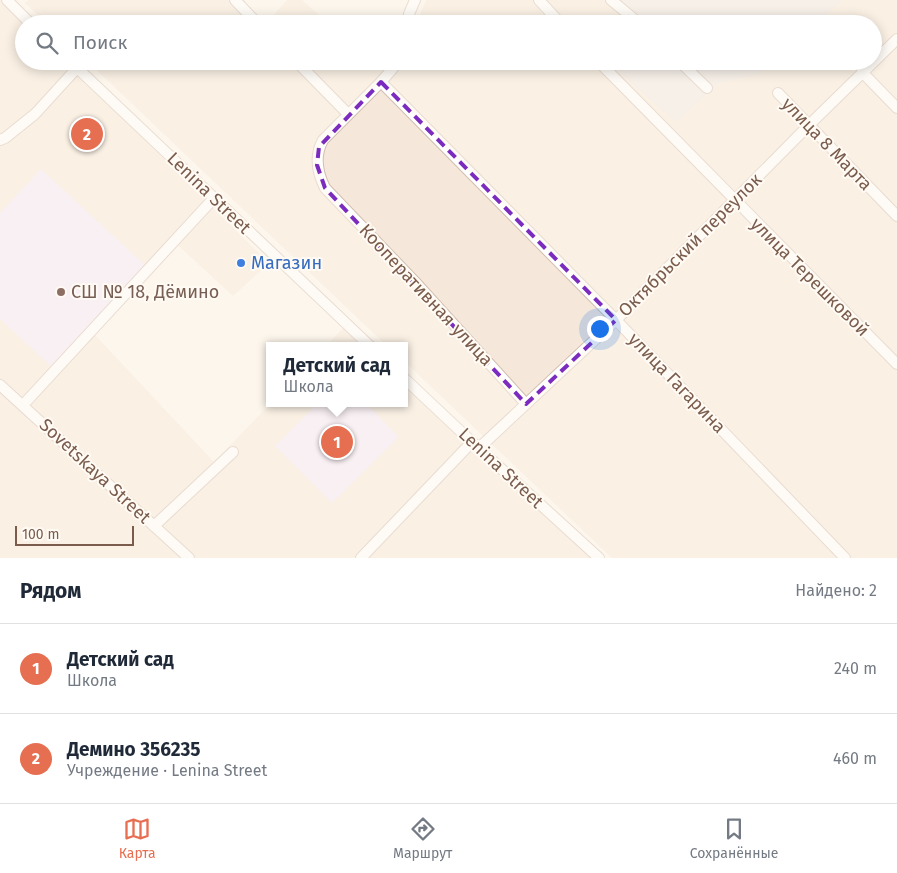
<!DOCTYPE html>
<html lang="ru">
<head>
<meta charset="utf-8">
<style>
  body { margin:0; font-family:"Fira Sans",sans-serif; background:#f2f2f3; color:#1f2937 }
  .scale { position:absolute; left:15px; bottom:12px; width:119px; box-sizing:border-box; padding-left:5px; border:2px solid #7a5c4d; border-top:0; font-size:14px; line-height:18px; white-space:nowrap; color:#7a5c4d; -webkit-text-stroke:4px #fffaf3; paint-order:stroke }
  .you { position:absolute; left:599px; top:328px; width:18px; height:18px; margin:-12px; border:4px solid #fff; border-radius:50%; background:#1a73e8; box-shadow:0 0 0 8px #1a73e833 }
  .badge { display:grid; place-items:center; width:32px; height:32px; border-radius:50%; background:#e76f51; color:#fff; font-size:16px; font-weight:700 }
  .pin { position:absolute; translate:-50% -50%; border:2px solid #fff; box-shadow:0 1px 5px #0006 }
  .popup { position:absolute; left:266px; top:342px; width:142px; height:65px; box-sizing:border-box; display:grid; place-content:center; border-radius:0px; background:#fff; filter:drop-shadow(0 1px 4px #0005); font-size:16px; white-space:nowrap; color:#747a83 }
  .popup b { font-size:19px; color:#1f2937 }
  .popup::after { content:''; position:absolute; left:50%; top:100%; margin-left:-10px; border:10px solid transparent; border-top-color:#fff }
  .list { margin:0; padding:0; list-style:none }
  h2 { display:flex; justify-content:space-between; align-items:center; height:65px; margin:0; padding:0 20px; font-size:21px }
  h2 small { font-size:16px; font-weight:400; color:#747a83 }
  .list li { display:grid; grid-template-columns:32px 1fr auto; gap:15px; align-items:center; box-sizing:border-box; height:90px; padding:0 20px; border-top:1px solid #e0e1e3 }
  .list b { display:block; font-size:19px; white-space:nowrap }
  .list p { margin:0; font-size:16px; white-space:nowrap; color:#747a83 }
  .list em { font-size:16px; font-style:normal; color:#747a83 }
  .icon { flex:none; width:28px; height:28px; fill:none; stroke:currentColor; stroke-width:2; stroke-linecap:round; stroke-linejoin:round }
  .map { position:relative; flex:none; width:897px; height:558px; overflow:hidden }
  .search { position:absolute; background:#fff; box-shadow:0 2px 12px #0003; left:15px; right:15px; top:15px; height:55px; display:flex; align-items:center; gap:12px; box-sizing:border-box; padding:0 18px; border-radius:28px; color:#747a83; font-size:19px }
  .sheet { height:245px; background:#fff }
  nav { display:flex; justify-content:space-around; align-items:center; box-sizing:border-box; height:70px; border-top:1px solid #e0e1e3; background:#fff; font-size:14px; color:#747a83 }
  nav a { display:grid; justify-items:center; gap:2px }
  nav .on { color:#e76f51 }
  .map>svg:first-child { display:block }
</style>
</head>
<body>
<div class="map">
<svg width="897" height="558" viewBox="0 0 897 558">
  <rect width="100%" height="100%" fill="#fdf6ec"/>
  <g fill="#f5e8da">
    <path d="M0,0L25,24H24V61H64L269,263L233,296L170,238L146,266L0,213Z"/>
    <path d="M29,0H228L252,24H47L25,3Z"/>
    <path d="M287,0H302L329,24H266Z"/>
    <path d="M426,0H897V558H612L405,362L404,346H387L87,61H873V24H416Z"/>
    <path d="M0,319L59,373L95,335L214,462L271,403H404L405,383L591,558H0Z"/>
    <path d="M345,326L365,346H326Z"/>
  </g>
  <g fill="#efe9e4">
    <path d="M621,0H842L815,24H650Z"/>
    <path d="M616,61H772L758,74L719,83L676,122L611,65Z"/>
  </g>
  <g fill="#f3e8fa">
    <path d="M41,169L146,266L52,367L0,319V213Z"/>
    <path d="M318,403H365L399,437L332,503L275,446Z"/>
  </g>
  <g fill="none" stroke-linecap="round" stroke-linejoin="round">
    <defs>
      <g id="minor">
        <path d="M7,0L31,24"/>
        <path d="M235,0L258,24"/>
        <path d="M539,0L561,24"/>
        <path d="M611,0L640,24"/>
        <path d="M408,24L409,14L415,0"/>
        <path d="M70,61L370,346"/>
        <path d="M296,61L348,114"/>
        <path d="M399,61L381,82L323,140C314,156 317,172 325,188L418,285L526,404"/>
        <path d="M598,61L897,364"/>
        <path d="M679,61L707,88"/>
        <path d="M862,72L897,108"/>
        <path d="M381,82L616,320L845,558"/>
        <path d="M778,93L897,216"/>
        <path d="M0,140L5,138L35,114L77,68"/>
        <path d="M404,378L472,442L599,558"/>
        <path d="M0,385L189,558"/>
        <path d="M23,405L214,198"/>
        <path d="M479,448L616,320L809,125L897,39"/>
        <path d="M154,526L233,452"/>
        <path d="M361,558L472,442"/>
      </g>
    </defs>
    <use href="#minor" stroke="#d1beb0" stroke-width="12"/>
    <use href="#minor" stroke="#fff" stroke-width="10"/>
  </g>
  <path d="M0 0H897V558H0ZM381,82L616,320L526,404L325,188L317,165L319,147Z" fill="#fdf6ec" fill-opacity=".55" fill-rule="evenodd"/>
  <path fill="none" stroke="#7b2cbf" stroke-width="4" stroke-dasharray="10 6" stroke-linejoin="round" d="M381,82L616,320L526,404L325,188L317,165L319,147Z"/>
  <circle fill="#3f7fe0" stroke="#fffaf3" stroke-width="2" cx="241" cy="263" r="5"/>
  <circle fill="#8d6e63" stroke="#fffaf3" stroke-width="2" cx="61" cy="292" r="5"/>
  <g text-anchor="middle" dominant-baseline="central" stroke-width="4" stroke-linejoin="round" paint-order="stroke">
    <g font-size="18" fill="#7a5c4d" stroke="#fffaf3">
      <text transform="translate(827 144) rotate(46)">улица 8 Марта</text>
      <text transform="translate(209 193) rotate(44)">Lenina Street</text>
      <text transform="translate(690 245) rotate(-45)">Октябрьский переулок</text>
      <text transform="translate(810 277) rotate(45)">улица Терешковой</text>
      <text transform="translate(426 295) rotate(47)">Кооперативная улица</text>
      <text transform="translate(677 383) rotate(46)">улица Гагарина</text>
      <text transform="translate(501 468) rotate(43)">Lenina Street</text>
      <text transform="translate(95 471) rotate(43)">Sovetskaya Street</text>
    </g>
    <g font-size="18" fill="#366cbe" stroke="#fffaf3" text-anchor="start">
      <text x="251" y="263">Магазин</text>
    </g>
    <g font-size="18" fill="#785e54" stroke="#fffaf3" text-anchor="start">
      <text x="71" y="292">СШ № 18, Дёмино</text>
    </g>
  </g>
</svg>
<div class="scale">100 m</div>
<div class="you"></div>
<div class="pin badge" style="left:337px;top:442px">1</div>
<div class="popup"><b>Детский сад</b>Школа</div>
<div class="pin badge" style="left:87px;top:134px">2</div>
<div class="search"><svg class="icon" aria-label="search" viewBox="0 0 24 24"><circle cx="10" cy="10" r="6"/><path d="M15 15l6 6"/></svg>Поиск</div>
</div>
<section class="sheet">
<h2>Рядом<small>Найдено: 2</small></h2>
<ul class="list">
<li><span class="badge">1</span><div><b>Детский сад</b><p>Школа</p></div><em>240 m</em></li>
<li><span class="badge">2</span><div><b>Демино 356235</b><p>Учреждение · Lenina Street</p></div><em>460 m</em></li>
</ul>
</section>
<nav>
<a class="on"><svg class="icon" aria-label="map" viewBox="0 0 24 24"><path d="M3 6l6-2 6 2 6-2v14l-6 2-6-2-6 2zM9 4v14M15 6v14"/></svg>Карта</a>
<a><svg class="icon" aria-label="directions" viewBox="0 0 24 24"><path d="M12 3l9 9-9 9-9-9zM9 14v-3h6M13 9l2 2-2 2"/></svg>Маршрут</a>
<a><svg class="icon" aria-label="saved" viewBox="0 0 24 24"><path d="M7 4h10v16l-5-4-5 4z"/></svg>Сохранённые</a>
</nav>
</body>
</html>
